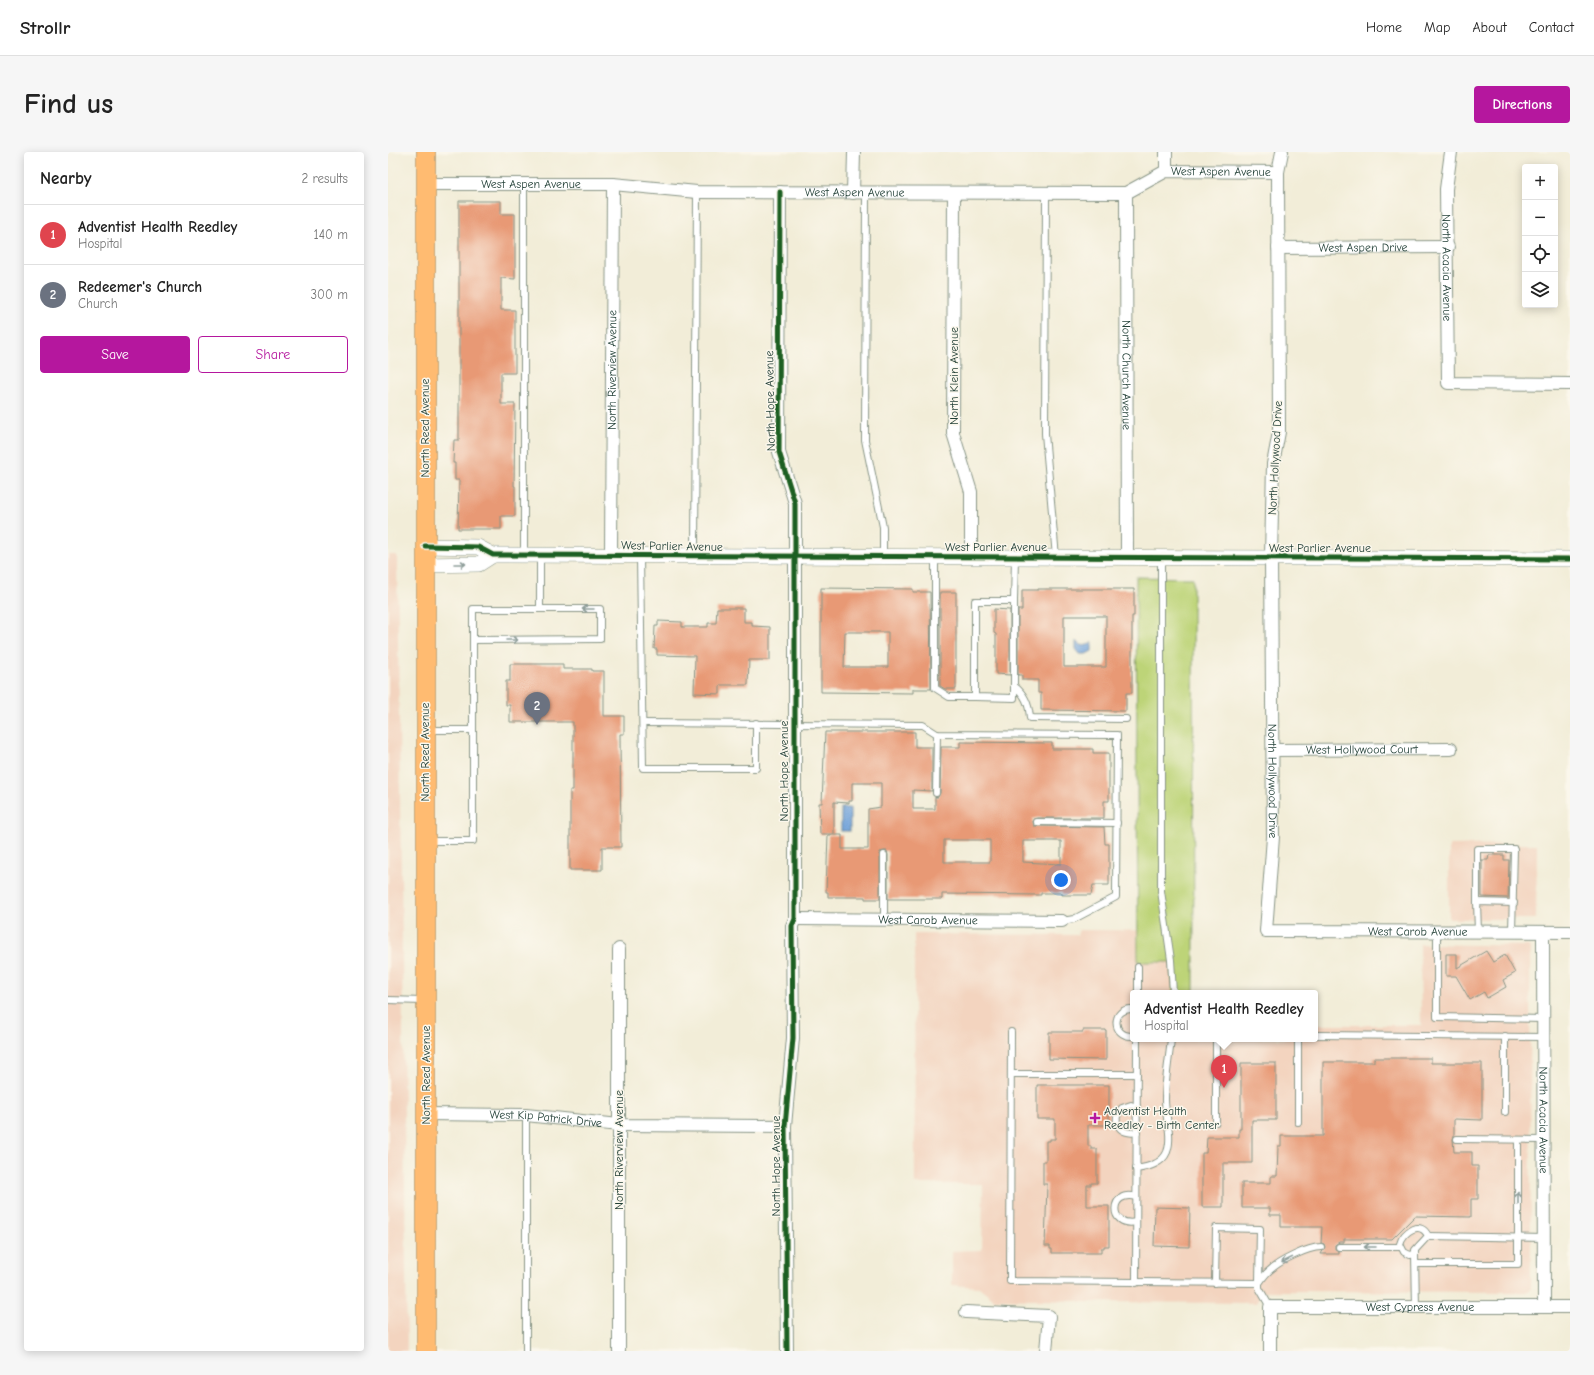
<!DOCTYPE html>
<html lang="en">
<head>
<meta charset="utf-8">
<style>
  body { margin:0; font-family:"Comic Neue",sans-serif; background:#f6f6f6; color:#222 }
  .controls { position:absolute; right:12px; top:12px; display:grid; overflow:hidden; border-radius:4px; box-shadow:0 2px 10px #0003 }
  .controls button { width:36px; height:36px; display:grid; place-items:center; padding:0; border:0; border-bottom:1px solid #e0e0e0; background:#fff; color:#222; font:20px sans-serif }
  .you { position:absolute; left:673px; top:728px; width:14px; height:14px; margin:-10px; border:3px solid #fff; border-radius:50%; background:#1a73e8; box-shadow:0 0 0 6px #1a73e833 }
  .badge { display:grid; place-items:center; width:26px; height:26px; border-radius:50%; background:#b5179e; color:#fff; font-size:13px; font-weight:700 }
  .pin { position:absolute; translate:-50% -33px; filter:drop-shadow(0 1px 2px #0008) }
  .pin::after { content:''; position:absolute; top:21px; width:14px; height:12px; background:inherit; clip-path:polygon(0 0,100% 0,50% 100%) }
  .popup { position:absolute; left:742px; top:838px; width:188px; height:52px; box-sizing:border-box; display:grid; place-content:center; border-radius:4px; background:#fff; filter:drop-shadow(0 1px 3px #0005); font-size:13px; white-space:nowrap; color:#767676 }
  .popup b { font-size:15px; color:#222 }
  .popup::after { content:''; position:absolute; left:50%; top:100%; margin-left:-8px; border:8px solid transparent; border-top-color:#fff }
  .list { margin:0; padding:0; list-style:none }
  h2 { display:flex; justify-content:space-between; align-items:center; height:52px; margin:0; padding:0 16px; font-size:17px }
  h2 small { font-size:13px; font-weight:400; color:#767676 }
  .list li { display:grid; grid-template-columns:26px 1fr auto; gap:12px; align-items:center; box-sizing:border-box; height:60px; padding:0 16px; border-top:1px solid #e0e0e0 }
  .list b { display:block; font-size:15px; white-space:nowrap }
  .list p { margin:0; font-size:13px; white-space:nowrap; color:#767676 }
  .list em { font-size:13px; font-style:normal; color:#767676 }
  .actions { display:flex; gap:8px; padding:12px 16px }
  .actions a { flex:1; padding:9px 0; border:1px solid #b5179e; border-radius:4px; text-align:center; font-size:14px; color:#b5179e }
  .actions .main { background:#b5179e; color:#fff }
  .icon { flex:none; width:22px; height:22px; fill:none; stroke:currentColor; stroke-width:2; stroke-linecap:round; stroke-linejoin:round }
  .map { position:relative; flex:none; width:1182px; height:1199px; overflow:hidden; border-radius:4px }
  header { display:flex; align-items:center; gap:24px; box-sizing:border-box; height:56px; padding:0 20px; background:#fff; border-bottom:1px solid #e0e0e0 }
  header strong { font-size:19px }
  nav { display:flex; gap:22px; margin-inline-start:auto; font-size:14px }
  .intro { display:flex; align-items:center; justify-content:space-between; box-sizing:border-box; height:96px; padding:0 24px }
  h1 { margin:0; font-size:28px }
  .button { padding:10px 18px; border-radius:4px; background:#b5179e; color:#fff; font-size:14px; font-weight:700 }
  main { display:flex; gap:24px; padding:0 24px }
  aside { flex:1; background:#fff; border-radius:4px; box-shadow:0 2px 10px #0003 }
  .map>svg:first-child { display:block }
</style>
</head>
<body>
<header>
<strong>Strollr</strong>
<nav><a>Home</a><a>Map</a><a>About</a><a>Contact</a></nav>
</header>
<div class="intro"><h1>Find us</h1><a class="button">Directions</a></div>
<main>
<aside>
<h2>Nearby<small>2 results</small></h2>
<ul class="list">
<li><span class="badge" style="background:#e0444e">1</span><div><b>Adventist Health Reedley</b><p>Hospital</p></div><em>140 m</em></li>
<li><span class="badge" style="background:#6b7280">2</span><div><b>Redeemer's Church</b><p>Church</p></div><em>300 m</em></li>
</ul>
<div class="actions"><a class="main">Save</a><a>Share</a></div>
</aside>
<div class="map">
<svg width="1182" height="1199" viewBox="0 0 1182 1199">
  <rect width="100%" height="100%" fill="#fbf7ec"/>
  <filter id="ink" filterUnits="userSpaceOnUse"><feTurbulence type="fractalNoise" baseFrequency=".025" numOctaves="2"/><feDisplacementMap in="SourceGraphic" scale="8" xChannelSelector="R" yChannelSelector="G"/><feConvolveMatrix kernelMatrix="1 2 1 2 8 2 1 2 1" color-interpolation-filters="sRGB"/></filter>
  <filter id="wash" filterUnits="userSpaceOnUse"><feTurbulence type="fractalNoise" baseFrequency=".012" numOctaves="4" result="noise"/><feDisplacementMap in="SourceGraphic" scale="16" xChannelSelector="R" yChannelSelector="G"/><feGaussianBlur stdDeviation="0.9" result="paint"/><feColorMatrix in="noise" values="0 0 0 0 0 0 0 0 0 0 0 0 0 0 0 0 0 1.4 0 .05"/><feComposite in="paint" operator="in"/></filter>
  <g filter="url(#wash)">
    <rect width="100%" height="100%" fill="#f2edd8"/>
    <g fill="#f3d4bf">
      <path d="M0,403H9L19,1199H0Z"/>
      <path d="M1149,692L1148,767H1061V693Z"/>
      <path d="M691,778L805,779V841H745V887H927V873H1033L1032,792L1141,794L1142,797L1143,1134L1142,1138L1138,1140L879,1139L871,1145L869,1151L692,1150L691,1149L606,1147L591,1135L564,1133V1099L594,1098L595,1032H527L526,782L689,783Z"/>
    </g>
    <path fill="#bdd478" stroke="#6e8856" d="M748,425L805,426L806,841H785L783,810H750Z"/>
    <g fill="#6ea0d9" stroke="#466e86">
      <path d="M688,489C693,495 700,495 704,489V499L698,502H692L688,497Z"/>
      <rect x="453" y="656" width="9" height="23"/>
    </g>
    <g id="blocks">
      <g fill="#e89974" fill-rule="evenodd">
        <path d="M71,49H113V62H127V127L113,126V158H127V221H113V252H127L126,334H127V364H113V377H70L71,328H67V311H65L66,288H71Z"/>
        <path d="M433,436L525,437V440H542L543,537H525V541L433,540ZM457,480H500V515H456Z"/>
        <path d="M650,437H746V464H744V541H738V559L653,558V541H650V528H634V523H630V458H634V438H650ZM676,464H718V515H676Z"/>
        <path d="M552,440H568V537H557L552,534Z"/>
        <path d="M329,456H356V470H364V474L382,475V508H361L360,533H332V542L306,541L307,504L269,503V497H266L267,474H270V469L294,470V475H320V471H328Z"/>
        <path d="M606,457L622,458V523L608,522V482L606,481Z"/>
        <path d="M122,512H175V517H204V519H216V564H236V582H232L233,695H214V718H182V638H185V570H122V553H118V529H122Z"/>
        <path d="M437,580H527V595H544V639L525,638V657H547V645H550L552,641L553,595H572V590L664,591V597H705V601H721V649H716V666H649L645,667V670L646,674H649L716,675L717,692H721V733H705L703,743H674V741H653V743L554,742V747H500V703L499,699H496L492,700V747H477V745H440V740H438L440,683H454V697H480V657L493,655V631H464V649H461V651L446,650V682H432L431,651H434ZM556,688H602V710H556ZM635,689H673V712L635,710Z"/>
        <path d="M1101,703H1116V708H1121L1120,746L1094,745V708H1100Z"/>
        <path d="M1098,799L1105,810L1117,803L1127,821L1115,828L1118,835L1099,846L1096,840L1082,848L1068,824H1058V802H1069V816Z"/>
        <path d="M695,878H718V908L661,907V880H695Z"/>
        <path d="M986,906H1043V911H1094V968L1066,967V984L1065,987L1066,1000H1084V1014H1090V1047H1083V1065L1027,1064L1004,1087H956V1090H951L947,1093V1097L951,1099V1102H933L937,1095L936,1092L933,1091L934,1075H893V1063H882V1056H854V1031H883V1024H889L890,994H893V984H935V910H986Z"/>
        <path d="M853,911H888V968H864V1011H835V1055H814V1001H818L819,985H851V977H853Z"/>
        <path d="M649,933H721V973H700V994H703V997H709V1031H703V1033H699V1054H721V1094H716V1096H713V1101H664V1097H662V1094H657L659,1032H655V1009H658V989H662V987H667V967H649Z"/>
        <path d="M767,1055L802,1056L801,1095L766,1094Z"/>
      </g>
    </g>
  </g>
  <g filter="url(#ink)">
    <use href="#blocks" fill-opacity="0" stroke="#889586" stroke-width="1"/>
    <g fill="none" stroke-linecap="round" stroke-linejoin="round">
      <defs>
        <g id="service">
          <path d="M136,32V402"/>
          <path d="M478,41L477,288L495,375V403"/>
          <path d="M658,42L657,282L668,405"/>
          <path d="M152,403V457"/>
          <path d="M307,403L309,40"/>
          <path d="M252,404L255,616H368V571"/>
          <path d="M773,405V739L783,808L785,841"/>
          <path d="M547,406V536L561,545H587"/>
          <path d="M626,449V546L587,545V449H626L627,405"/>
          <path d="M626,534C637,542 641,552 642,566L738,567"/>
          <path d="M255,571C348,571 442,573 535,573L549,582L729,583L728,745L686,767L674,769"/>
          <path d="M39,578H85V457H212V487L85,488"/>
          <path d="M548,641L549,582"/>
          <path d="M649,670L729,671"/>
          <path d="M40,689H85V578"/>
          <path d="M1089,750V697H1126L1124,780"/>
          <path d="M496,768V703"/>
          <path d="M1049,780V865L1155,867"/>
          <path d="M1090,780L1089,750L1126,751"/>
          <path d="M750,841V815"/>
          <path d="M0,848L35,849"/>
          <path d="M745,857C724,855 722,885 745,884"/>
          <path d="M623,880L622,1129L871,1131V1136L882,1155"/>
          <path d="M927,883L1155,885"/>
          <path d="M910,887V970"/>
          <path d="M623,922H749"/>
          <path d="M1117,960V884"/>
          <path d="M828,970V887"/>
          <path d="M749,980C732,984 722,969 734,956L743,953L749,955"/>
          <path d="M1069,987L1156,988"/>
          <path d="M748,1017C760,1015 774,1012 779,1000C785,984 777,964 777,948C777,928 781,907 783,887"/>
          <path d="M748,1070C720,1076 721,1037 748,1045"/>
          <path d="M1040,1084L1156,1086"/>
          <path d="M951,1095H1013"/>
          <path d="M1027,1102L1022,1103L1016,1100L1012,1092C1015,1079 1033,1068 1040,1084L1027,1098V1102L1028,1155"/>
          <path d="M1028,1112H1130V988"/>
          <path d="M748,1131L749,887"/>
          <path d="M827,1131L828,1076L872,1077L871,1131"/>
          <path d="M871,1131C874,1127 877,1122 881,1119C891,1109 920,1095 933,1095"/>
          <path d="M138,1199V963"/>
        </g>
        <g id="minor">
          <path id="s1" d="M894,0L890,20L891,280L885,312L883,405L885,685L878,779L1182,780"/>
          <path id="s2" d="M1063,0L1058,37L1060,231L1182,232"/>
          <path d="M778,19V0"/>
          <path id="s3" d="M37,32H225L309,40L738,41L778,19L890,20"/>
          <path d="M392,40L391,300L407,351V767L404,774L405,886L397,974L399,1199"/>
          <path d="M465,41L466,0"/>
          <path d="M566,41L565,281L583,340V405"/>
          <path id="s4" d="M738,41L739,405"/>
          <path id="s5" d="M890,96L1060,95"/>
          <path id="s6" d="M223,403L225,32"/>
          <path id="s7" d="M885,598L1063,597"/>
          <path id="s8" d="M407,767L674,769"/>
          <path id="s9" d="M1155,780L1156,1155"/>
          <path id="s10" d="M38,962L138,963L231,973L397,974"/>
          <path d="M578,1160L661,1164L658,1199"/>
          <path d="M231,1199V797"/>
          <path id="s11" d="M882,1199V1155H1182"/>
        </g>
        <g id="tertiary">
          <path d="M37,394L90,395L105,403L1182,407"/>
          <path d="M37,413L91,412L105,403"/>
        </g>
        <path id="primary" d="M38,0V1199"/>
      </defs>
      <use href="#service" stroke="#889586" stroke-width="8"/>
      <use href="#minor" stroke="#889586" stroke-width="14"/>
      <use href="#tertiary" stroke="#889586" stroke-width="16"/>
      <use href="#primary" stroke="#889586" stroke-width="20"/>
      <use href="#service" stroke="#fff" stroke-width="6"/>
      <use href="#minor" stroke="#fff" stroke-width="12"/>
      <use href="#tertiary" stroke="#fff" stroke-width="15"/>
      <use href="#primary" stroke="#ffbb71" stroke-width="19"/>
      <defs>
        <g id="cycleway">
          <path d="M392,40L391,300L407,351V767L404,774L405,886L397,974L399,1199"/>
          <path d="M37,394L90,395L105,403L1182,407"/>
        </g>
      </defs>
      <use href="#cycleway" stroke="#fbf7ec" stroke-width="8"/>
      <use href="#cycleway" stroke="#1b5e20" stroke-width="5"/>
    </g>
    <defs><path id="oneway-shaft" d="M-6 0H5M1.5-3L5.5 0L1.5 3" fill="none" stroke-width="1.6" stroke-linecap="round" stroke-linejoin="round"/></defs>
    <g stroke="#8f9e9a">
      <use href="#oneway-shaft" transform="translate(72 412)"/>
      <use href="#oneway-shaft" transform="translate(200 457) rotate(180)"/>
      <use href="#oneway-shaft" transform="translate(124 488)"/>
      <use href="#oneway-shaft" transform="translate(1130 1046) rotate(-90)"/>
      <use href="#oneway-shaft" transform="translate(982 1095) rotate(-180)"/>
      <use href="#oneway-shaft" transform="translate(899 1108) rotate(154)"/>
    </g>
  </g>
  <path fill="#b5179e" stroke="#fbf7ec" stroke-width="1.5" d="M705 960h4v4h4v4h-4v4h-4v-4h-4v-4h4z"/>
  <g text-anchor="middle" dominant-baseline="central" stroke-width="3" stroke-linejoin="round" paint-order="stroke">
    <g font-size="12" fill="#1f3d34" stroke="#fbf7ec">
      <text stroke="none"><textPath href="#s3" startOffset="802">West Aspen Avenue</textPath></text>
      <text stroke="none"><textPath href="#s3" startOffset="106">West Aspen Avenue</textPath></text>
      <text stroke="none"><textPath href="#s3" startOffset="430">West Aspen Avenue</textPath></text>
      <text stroke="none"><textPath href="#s5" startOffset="85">West Aspen Drive</textPath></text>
      <text stroke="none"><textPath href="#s2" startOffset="116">North Acacia Avenue</textPath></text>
      <text stroke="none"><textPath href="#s6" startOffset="185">North Riverview Avenue</textPath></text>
      <text stroke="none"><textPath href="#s4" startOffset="182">North Church Avenue</textPath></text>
      <text transform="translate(566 224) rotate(-90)">North Klein Avenue</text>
      <text transform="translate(382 249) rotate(-91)">North Hope Avenue</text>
      <text transform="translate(37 276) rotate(-90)">North Reed Avenue</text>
      <text transform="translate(887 306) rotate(-87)">North Hollywood Drive</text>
      <text transform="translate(284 394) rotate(1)">West Parlier Avenue</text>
      <text x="608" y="395">West Parlier Avenue</text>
      <text x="932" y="396">West Parlier Avenue</text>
      <text stroke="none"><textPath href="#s7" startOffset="89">West Hollywood Court</textPath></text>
      <text transform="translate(37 600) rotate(-90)">North Reed Avenue</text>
      <text transform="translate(396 619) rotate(-90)">North Hope Avenue</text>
      <text stroke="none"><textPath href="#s1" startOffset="630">North Hollywood Drive</textPath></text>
      <text stroke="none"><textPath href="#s8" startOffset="133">West Carob Avenue</textPath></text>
      <text stroke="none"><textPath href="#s1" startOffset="932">West Carob Avenue</textPath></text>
      <text transform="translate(38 923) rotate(-90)">North Reed Avenue</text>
      <text stroke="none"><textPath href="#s10" startOffset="120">West Kip Patrick Drive</textPath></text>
      <text stroke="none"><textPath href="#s9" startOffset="188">North Acacia Avenue</textPath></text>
      <text transform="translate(231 998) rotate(-90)">North Riverview Avenue</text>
      <text transform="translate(388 1014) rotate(-90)">North Hope Avenue</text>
      <text stroke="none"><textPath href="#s11" startOffset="194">West Cypress Avenue</textPath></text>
    </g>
    <g font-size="12" fill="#1f3d34" stroke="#fbf7ec" text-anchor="start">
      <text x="716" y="959">Adventist Health<tspan x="716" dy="14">Reedley - Birth Center</tspan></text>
    </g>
  </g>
</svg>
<div class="controls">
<button>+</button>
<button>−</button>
<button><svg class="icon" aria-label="locate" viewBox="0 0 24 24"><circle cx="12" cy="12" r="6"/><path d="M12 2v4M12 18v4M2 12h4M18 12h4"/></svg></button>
<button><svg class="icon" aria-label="layers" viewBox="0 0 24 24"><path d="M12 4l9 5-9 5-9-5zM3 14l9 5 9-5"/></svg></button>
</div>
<div class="you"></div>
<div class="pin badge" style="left:836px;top:936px;background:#e0444e">1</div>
<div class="popup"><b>Adventist Health Reedley</b>Hospital</div>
<div class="pin badge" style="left:149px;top:573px;background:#6b7280">2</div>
</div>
</main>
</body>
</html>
